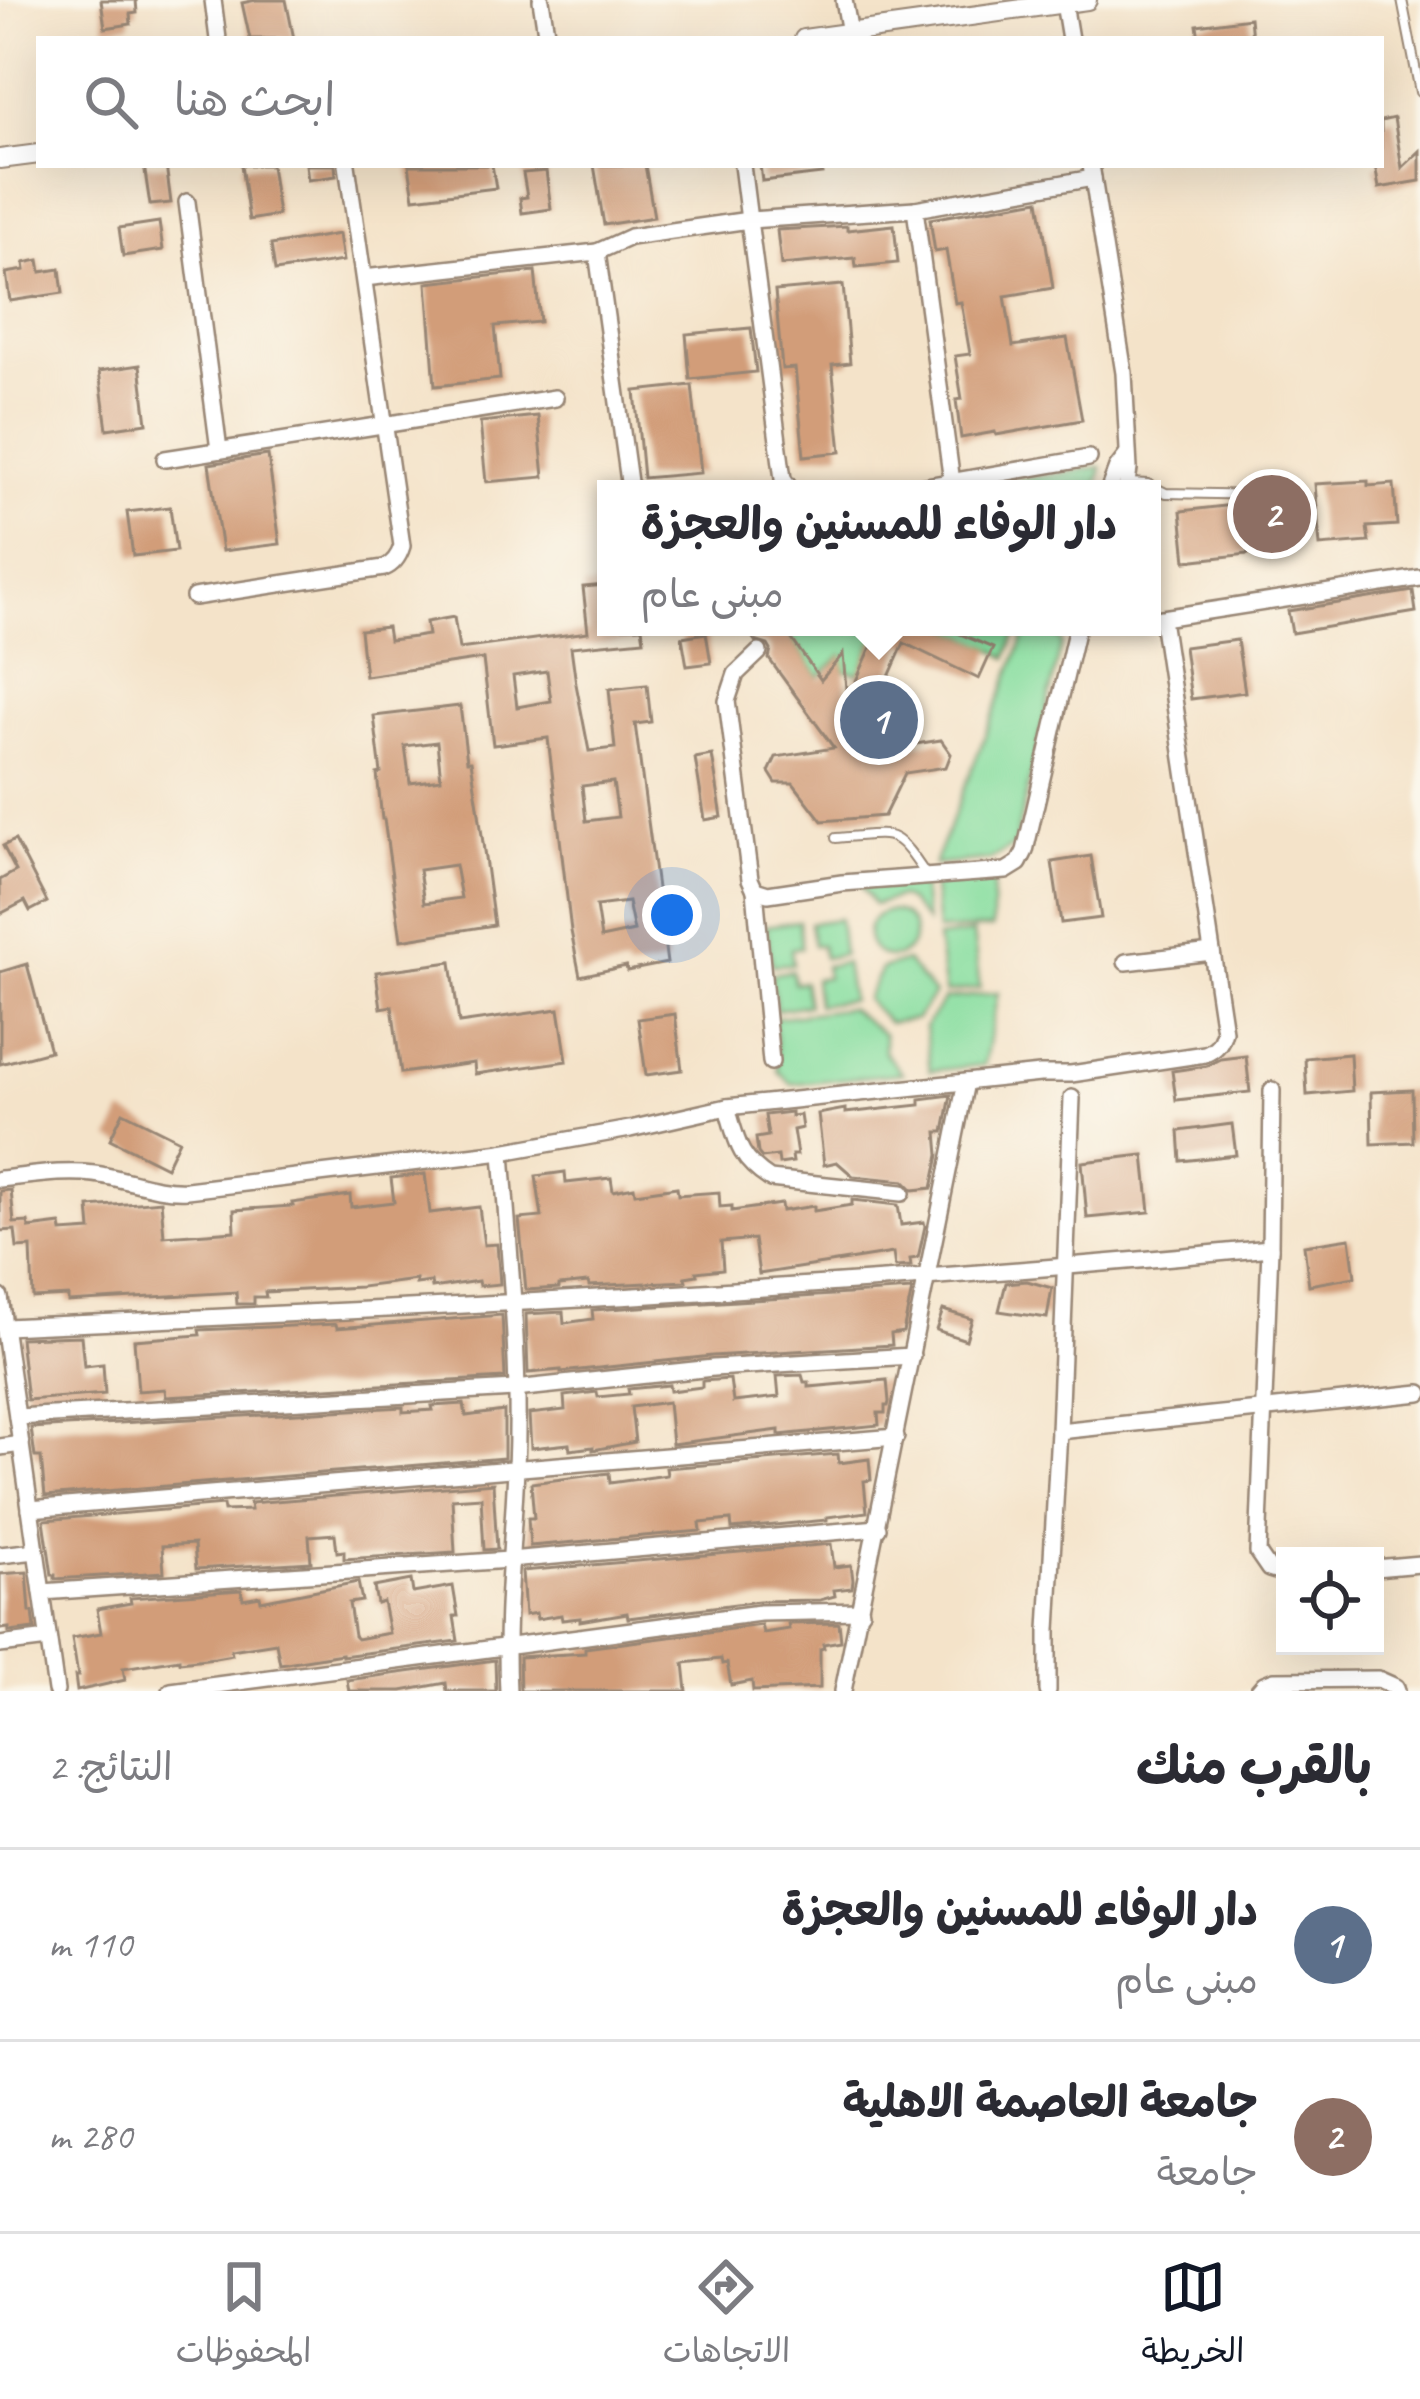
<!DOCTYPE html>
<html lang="ar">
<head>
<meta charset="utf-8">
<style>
  body { margin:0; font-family:Caveat,"Playpen Sans Arabic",sans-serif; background:#f7f7f7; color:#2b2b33; direction:rtl }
  .controls { position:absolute; right:36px; bottom:36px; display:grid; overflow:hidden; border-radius:0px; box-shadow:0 12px 48px #0002 }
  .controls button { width:108px; height:108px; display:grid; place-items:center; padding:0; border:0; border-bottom:3px solid #e1e1e2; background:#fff; color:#2b2b33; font:60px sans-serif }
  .you { position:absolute; left:672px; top:915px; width:42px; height:42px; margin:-30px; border:9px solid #fff; border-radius:50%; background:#1a73e8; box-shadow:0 0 0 18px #1a73e833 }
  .badge { display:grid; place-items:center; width:78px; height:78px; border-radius:50%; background:#111827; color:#fff; font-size:39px; font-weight:700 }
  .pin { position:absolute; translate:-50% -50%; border:6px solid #fff; box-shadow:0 3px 12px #0006 }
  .popup { position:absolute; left:597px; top:480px; width:564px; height:156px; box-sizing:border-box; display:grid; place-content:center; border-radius:0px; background:#fff; filter:drop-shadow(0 3px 9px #0005); font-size:39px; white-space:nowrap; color:#7c7c81 }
  .popup b { font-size:45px; color:#2b2b33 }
  .popup::after { content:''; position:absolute; left:50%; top:100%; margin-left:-24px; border:24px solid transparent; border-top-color:#fff }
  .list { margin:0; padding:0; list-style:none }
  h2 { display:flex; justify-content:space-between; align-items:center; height:156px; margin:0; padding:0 48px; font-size:51px }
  h2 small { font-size:39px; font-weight:400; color:#7c7c81 }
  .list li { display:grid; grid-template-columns:78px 1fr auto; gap:36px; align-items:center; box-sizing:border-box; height:192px; padding:0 48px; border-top:3px solid #e1e1e2 }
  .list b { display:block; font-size:45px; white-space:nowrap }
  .list p { margin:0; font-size:39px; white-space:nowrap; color:#7c7c81 }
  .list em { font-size:39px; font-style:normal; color:#7c7c81 }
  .icon { flex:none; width:66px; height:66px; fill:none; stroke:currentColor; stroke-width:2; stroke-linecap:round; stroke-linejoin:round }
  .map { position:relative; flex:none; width:1420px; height:1691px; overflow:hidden; direction:ltr }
  .search { position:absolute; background:#fff; box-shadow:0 12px 48px #0002; left:36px; right:36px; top:36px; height:132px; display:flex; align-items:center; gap:30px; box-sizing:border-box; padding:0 42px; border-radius:0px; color:#7c7c81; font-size:45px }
  .sheet { height:540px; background:#fff }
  nav { display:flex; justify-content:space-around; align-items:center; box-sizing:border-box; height:168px; border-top:3px solid #e1e1e2; background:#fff; font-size:33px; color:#7c7c81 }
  nav a { display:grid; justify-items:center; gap:6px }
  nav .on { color:#111827 }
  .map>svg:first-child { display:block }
</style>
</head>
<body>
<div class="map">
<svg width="1420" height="1691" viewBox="0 0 1420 1691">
  <rect width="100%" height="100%" fill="#fbf7ec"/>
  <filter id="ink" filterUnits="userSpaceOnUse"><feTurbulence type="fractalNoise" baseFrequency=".00833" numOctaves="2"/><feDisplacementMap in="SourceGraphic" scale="24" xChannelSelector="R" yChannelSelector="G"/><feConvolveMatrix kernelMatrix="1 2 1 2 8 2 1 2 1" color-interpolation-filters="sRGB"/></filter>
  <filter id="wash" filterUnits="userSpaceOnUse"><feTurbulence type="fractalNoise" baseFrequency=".004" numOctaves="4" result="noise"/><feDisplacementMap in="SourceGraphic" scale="48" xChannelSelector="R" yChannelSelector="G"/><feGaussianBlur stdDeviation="2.7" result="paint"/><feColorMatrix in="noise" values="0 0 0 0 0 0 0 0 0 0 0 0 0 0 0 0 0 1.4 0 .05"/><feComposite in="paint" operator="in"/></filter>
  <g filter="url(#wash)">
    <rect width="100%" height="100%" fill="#f4e3c9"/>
    <g fill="#89dea0" stroke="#62845f" stroke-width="3">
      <path d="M1102,467L1097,489H959Z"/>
      <path d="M783,627H866L878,633L859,674L844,670L842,655L819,677Z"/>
      <path d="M944,627H1018L1007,658L988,646Z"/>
      <path d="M1028,627H1050L1062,642L1014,846L989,860L934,865Z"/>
      <path d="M993,872L992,928L937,931L932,879Z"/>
      <path d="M921,880L926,922L909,902L900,897L874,905L860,884Z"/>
      <circle cx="891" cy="934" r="23"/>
      <path d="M839,919L843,955L823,958L821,945H813L810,923Z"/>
      <path d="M799,921L801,947L791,949L793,964L772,965L766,926Z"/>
      <path d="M973,933L980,988L945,993L937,938Z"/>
      <path d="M906,961L934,994L916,1019L888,1023L866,999L881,969Z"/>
      <path d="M845,963L851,1000L817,1005L814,979L827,977L825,966Z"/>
      <path d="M792,971L794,983L804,982L808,1005L776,1010L771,974Z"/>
      <path d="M998,993L984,1065L930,1071L925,1027L944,999Z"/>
      <path d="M849,1008L884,1035V1052L902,1073L791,1084L778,1071L774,1018Z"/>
    </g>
    <g id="blocks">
      <g fill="#d29d79" fill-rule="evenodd">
        <path d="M101,0H136L137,13L130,14L131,24L105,28Z"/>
        <path d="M256,0H286L294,39H250L242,3Z"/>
        <path d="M1250,18L1252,39H1199L1197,25Z"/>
        <path d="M1394,118L1402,168L1420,151V181L1379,188L1375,165H1381V121Z"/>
        <path d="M144,165H166L171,203L150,205Z"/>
        <path d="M241,165H271L278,215L249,220Z"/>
        <path d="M306,165H335L336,176L308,180Z"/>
        <path d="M409,165H492L496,188L414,198Z"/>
        <path d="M594,165H645L654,217L604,225Z"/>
        <path d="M760,165H821L822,174L762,181Z"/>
        <path d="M546,171L551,209L522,213L520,198L527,197L523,173Z"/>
        <path d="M1039,200L1053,288L1005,296L1013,346L1067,338L1082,420L996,435L995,432L961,438L956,400L962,399L955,356L970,354L961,302L955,303L946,250L935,252L930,219Z"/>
        <path d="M159,222L163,250L123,256L119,228Z"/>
        <path d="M894,225L898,263L856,267L855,258L781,265L777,230L847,226V230Z"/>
        <path d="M339,234L343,261L275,271L271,245Z"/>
        <path d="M39,260L41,272L60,269L63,293L10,301L6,273L25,270L24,263Z"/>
        <path d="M535,271L540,322L495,326L500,379L435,386L427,283Z"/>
        <path d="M843,285L850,363L832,365L841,452L804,456L795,368L782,369L775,291Z"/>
        <path d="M751,328L756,372L690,379L686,334Z"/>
        <path d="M140,365L147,423L107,429L99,371Z"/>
        <path d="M692,385L701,473L643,478L635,391Z"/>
        <path d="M538,416L544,477L486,482L480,422Z"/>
        <path d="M268,455L280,544L222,551L209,464Z"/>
        <path d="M1368,481V486L1394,484L1397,525L1367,527L1369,542L1320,546L1315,484Z"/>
        <path d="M1242,504L1248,554L1186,561L1181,511Z"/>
        <path d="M170,507L176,551L133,556L127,512Z"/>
        <path d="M606,585V627H642L644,640L571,647L576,684L589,751L615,748L609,689L647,685L651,722L635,724L667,963L627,971L626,966L580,976L571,931L548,738L493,745L483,659L365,676L360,630L387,627L389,640L415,637L428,635L426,622L454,617L459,649L588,632L583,587ZM547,671L551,701L517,707L513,676ZM613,782L618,817L586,821L582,786ZM628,902L634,931L601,938L596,906Z"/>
        <path d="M1413,591L1416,612L1292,633L1288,611Z"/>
        <path d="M762,627H783L821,680L843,654L847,701L880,627H944L993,648L979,679L904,643L868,724L885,732L899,733L910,745L941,740L951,754L946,767L905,773L884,816L822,821L793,783H776L769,772L776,757L834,748L769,659L771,650L768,645L755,641L751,635Z"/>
        <path d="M706,633L711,663L687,666L682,637Z"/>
        <path d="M1237,640L1245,692L1191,699L1184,647Z"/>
        <path d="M460,706L467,761H471L478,806L494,925L401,940L384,819H382L377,774L381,773L374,716ZM437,742L441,779L410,783L405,746ZM455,865L461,898L424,903L419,870Z"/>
        <path d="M712,755L722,817L705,820L695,758Z"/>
        <path d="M15,840L47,902L30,911L25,901L0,914V880L16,871L3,846Z"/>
        <path d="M1091,856L1101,918L1061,923L1052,862Z"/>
        <path d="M451,962L459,1023L559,1009L567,1061L475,1074L474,1063L401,1073L392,1006L381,1008L376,972Z"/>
        <path d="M27,964L50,1051L0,1064V972Z"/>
        <path d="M675,1014L682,1070L646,1075L638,1019Z"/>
        <path d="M1350,1054L1352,1091L1307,1095L1305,1058Z"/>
        <path d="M1246,1056L1250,1092L1176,1100L1172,1071L1207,1066L1221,1059Z"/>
        <path d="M1412,1090L1413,1142L1372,1144L1371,1092Z"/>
        <path d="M951,1095L944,1132H937L939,1155L932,1188L913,1190L904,1181L853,1176L837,1162L824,1165L818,1114L845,1109V1113L920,1105V1099Z"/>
        <path d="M123,1112L179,1140L166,1167L110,1139Z"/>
        <path d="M791,1112V1116L800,1115L802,1128L793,1130L797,1155H792L793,1162L779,1164L778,1156L762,1158L758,1153L756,1138L768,1136L765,1115Z"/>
        <path d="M1232,1124L1236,1155L1181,1161L1179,1131Z"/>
        <path d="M1144,1155L1150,1212L1087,1218L1082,1162Z"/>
        <path d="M565,1172L566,1183L611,1178L613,1191L634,1187L635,1193L677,1187L678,1195L719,1192L720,1207L732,1206V1211L781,1204L782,1211L814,1206V1211L852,1205V1200L898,1205L901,1225L924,1222L925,1226L918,1258L910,1259L911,1266L895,1267L893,1253L759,1274L754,1239L721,1242L723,1269L696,1272L697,1275L685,1277L686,1281L589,1286L588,1282L559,1285V1288L526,1290L519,1219L542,1217L536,1176Z"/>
        <path d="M425,1174L430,1213L479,1207L484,1245L497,1244L500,1284L479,1286L478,1281L432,1288L431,1282L416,1284V1280L361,1287L265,1292L266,1297H254V1304H237L236,1292L68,1302V1296L33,1298L31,1247L17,1248L15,1230L0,1231V1191L11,1190L14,1223L28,1222L29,1228L61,1224L62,1232L91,1230L89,1207L161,1201L164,1236L235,1231L234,1210L293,1206L292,1203L350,1195L351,1207L394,1202L391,1178Z"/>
        <path d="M1350,1238L1355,1277L1309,1285L1304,1245Z"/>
        <path d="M1027,1281L1052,1288L1047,1318L999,1311L1006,1283Z"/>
        <path d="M912,1290L903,1332L891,1334L892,1345L712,1356L561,1372V1370L528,1373L526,1314L563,1312L564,1323L593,1319L592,1310Z"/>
        <path d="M943,1310L972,1319L966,1340L936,1330Z"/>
        <path d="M502,1315L505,1378L166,1397L165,1389L138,1391L134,1340L200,1335L199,1330L336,1324L337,1328Z"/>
        <path d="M81,1336L84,1366L103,1364L105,1394L27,1400L20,1338Z"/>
        <path d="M802,1375L804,1382H809V1387L887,1380L889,1402L888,1406H885V1413H878L879,1425L779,1435V1430L672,1444L668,1402L631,1407L635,1442L593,1450V1447L570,1450L569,1444L531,1448L529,1414L565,1410L564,1396L597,1392L598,1397L629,1394L628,1389L669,1385L670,1391L702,1387V1381L730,1379L733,1402L779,1397L777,1376Z"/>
        <path d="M464,1404L466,1416L504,1411V1458L45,1496L41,1457H35L31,1428L403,1407V1412L433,1410L432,1406Z"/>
        <path d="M838,1454L839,1463L869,1459L871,1480L864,1481L867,1512L827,1517V1520L732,1529L731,1520L700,1523L701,1531L530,1546L528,1518H534L531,1483L609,1473L610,1483L667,1475L666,1468Z"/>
        <path d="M493,1483L497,1549L484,1550L481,1497L452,1499L455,1552L344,1559V1551L337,1552L335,1534L309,1536L311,1562L196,1569L194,1544L162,1546L164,1572L55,1579V1575H52L44,1520L223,1505L224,1511L251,1510L250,1503Z"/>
        <path d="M831,1544L834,1567L851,1565L853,1580L852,1588L834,1590L835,1596L820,1600L759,1601L628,1618L627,1613L580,1621V1618L562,1620L561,1615L537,1619L536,1613L525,1615L522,1571Z"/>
        <path d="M27,1572L30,1612H33L35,1629L9,1632V1628L0,1629V1574Z"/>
        <path d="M411,1580L413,1593L453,1586L458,1616H454L458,1641L342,1656V1654L280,1664L276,1643L231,1650L232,1655L215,1658L179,1662V1659L123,1668L125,1680L77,1691L75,1676H78L72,1638L101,1633L97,1609L131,1603L130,1598L241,1590L243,1599L260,1596L261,1601L358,1582L362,1601L349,1603L354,1636L357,1639L389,1633L383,1602L377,1604L374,1587Z"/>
        <path d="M839,1623L841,1641L823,1644L824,1648L820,1649V1688L753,1691L752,1681L731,1685L727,1663L722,1664L721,1659L684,1663L687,1691H520L519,1657L585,1653V1648L761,1625L763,1633L789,1629L788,1624Z"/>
        <path d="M495,1660L496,1691H447L446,1683L402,1691H349L347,1680Z"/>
      </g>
    </g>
  </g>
  <g filter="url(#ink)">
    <use href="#blocks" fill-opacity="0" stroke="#988674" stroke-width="3"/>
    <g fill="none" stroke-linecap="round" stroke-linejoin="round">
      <defs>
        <g id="service">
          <path d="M1402,0L1420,92"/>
          <path d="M1128,483L1148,484L1166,493L1263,495"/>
          <path d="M836,838C894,834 893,825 926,875"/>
        </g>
        <g id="minor">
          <path d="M213,0L218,39"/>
          <path d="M541,0L547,39"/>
          <path d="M844,0L850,33"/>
          <path d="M1064,3L1070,39"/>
          <path d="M742,165L749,220L915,209L1093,178"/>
          <path d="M1091,165L1124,373L1129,469L1126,489"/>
          <path d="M187,202L219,450"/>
          <path d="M915,209L952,482"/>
          <path d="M364,278L597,252"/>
          <path d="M165,459L555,398"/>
          <path d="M630,489L597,252L630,237L749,220L783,479L790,489"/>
          <path d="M909,489L1089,458"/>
          <path d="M1109,489L1117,468L1127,455"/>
          <path d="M194,597L384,568C394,564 399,556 402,546L347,165"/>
          <path d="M1156,619L1420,578"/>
          <path d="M759,652L736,674L727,701L750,879L755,890L768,894L842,883L1006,871L1019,863L1025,851L1077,627"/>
          <path d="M755,890L771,1062"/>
          <path d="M1126,962L1212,952"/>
          <path d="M1272,1090L1270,1248L1258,1553L1269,1569L1285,1574"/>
          <path d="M727,1107C737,1142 738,1158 770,1179L902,1193"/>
          <path d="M502,1152C509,1257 521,1363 516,1468C513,1543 504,1616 508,1691"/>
          <path d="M0,1179C31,1176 63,1170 94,1174C125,1178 156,1192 187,1190L502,1152L630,1129L727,1107L1040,1074H1071L1205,1054C1217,1049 1221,1043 1224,1031L1162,619"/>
          <path d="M0,1297L56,1691"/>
          <path d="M4,1327C426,1308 849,1289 1270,1248"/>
          <path d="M17,1417L515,1389L713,1368L912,1356"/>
          <path d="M1059,1431L1420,1393"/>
          <path d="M0,1447L21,1444"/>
          <path d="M30,1509L896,1437"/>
          <path d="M0,1555L36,1551"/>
          <path d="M1375,1568L1420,1564"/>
          <path d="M42,1592L509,1560L878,1528"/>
          <path d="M0,1645L48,1639"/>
          <path d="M171,1691L760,1613L861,1611"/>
          <path d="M843,1691L966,1082"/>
          <path d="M1048,1691V1630L1059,1431L1072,1098"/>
          <path d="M1258,1691L1264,1684L1274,1680L1378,1679L1396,1687L1397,1691"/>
        </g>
        <g id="tertiary">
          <path d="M804,39L1087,0"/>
          <path d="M0,159L39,154"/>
        </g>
      </defs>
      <use href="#service" stroke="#988674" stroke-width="12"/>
      <use href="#minor" stroke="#988674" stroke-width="20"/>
      <use href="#tertiary" stroke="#988674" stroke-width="22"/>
      <use href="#service" stroke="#fff" stroke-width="8"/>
      <use href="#minor" stroke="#fff" stroke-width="15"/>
      <use href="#tertiary" stroke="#fff" stroke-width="18"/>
    </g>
  </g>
</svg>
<div class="controls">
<button><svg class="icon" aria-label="locate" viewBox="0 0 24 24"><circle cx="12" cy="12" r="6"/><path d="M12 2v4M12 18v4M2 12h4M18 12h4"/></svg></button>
</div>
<div class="you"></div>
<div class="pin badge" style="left:879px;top:720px;background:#5c6f8a">1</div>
<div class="popup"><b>دار الوفاء للمسنين والعجزة</b>مبنى عام</div>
<div class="pin badge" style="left:1272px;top:514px;background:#8d6e63">2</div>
<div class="search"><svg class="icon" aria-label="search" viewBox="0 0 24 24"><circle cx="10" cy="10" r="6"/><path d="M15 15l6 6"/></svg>ابحث هنا</div>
</div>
<section class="sheet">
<h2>بالقرب منك<small>النتائج: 2</small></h2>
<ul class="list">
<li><span class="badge" style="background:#5c6f8a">1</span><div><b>دار الوفاء للمسنين والعجزة</b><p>مبنى عام</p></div><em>110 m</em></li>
<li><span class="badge" style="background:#8d6e63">2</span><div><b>جامعة العاصمة الاهلية</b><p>جامعة</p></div><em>280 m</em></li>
</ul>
</section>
<nav>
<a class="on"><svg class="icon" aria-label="map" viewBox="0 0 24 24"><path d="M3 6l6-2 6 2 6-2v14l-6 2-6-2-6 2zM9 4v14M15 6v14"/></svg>الخريطة</a>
<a><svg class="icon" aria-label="directions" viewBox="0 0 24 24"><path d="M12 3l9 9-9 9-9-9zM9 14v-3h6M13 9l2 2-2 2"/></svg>الاتجاهات</a>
<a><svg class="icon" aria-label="saved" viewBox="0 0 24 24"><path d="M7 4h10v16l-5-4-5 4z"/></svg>المحفوظات</a>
</nav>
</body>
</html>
